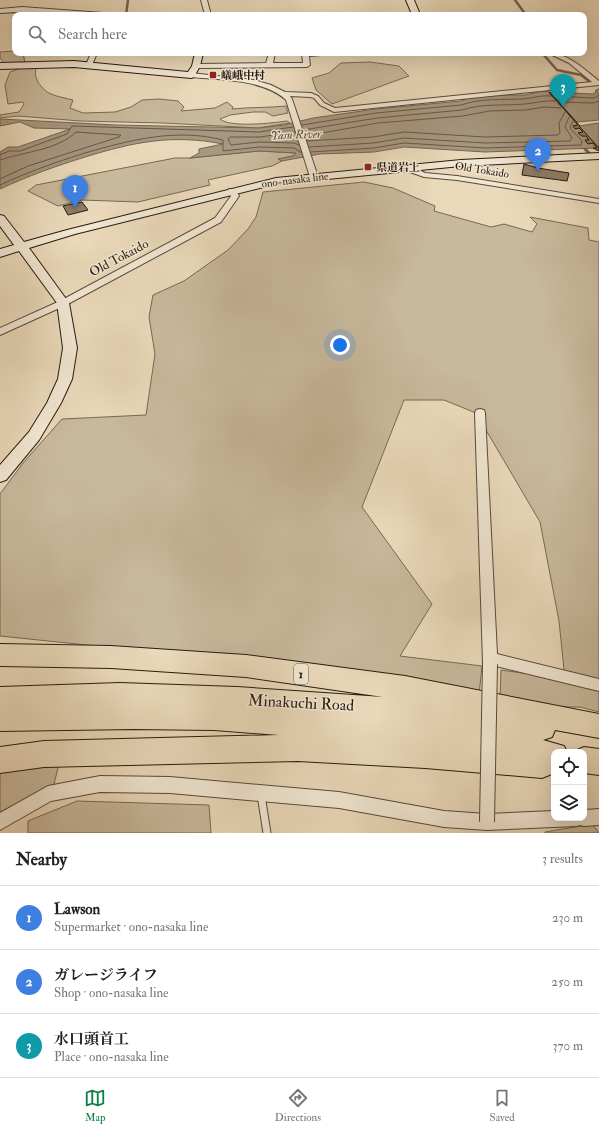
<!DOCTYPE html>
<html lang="en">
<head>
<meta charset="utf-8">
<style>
  body { margin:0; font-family:"IM FELL Double Pica","Noto Serif JP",serif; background:#f2f2f2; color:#222 }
  .controls { position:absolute; right:12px; bottom:12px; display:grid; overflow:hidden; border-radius:8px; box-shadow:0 4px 16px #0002 }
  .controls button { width:36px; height:36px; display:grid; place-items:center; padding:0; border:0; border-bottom:1px solid #e0e0e0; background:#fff; color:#222; font:20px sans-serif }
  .you { position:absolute; left:340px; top:345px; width:14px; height:14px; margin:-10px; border:3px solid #fff; border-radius:50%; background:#1a73e8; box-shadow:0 0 0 6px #1a73e833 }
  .badge { display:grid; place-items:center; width:26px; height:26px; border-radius:50%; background:#0b8043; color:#fff; font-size:13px; font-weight:700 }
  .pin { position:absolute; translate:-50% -33px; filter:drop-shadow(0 1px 2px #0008) }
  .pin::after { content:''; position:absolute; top:21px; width:14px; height:12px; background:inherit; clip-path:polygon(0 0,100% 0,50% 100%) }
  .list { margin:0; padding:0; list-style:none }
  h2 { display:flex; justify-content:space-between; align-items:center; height:52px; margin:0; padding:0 16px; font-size:17px }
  h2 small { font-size:13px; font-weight:400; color:#767676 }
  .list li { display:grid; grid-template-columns:26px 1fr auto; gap:12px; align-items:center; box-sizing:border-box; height:64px; padding:0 16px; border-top:1px solid #e0e0e0 }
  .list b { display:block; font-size:15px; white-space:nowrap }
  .list p { margin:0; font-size:13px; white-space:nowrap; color:#767676 }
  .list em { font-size:13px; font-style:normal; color:#767676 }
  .icon { flex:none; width:22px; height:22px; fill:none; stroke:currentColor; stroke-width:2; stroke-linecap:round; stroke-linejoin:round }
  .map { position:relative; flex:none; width:599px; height:833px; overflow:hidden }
  .search { position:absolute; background:#fff; box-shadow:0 4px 16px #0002; left:12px; right:12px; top:12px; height:44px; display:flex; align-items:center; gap:10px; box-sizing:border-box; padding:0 14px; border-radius:8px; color:#767676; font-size:15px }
  .sheet { height:244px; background:#fff }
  nav { display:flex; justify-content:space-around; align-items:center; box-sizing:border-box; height:56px; border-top:1px solid #e0e0e0; background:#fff; font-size:11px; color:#767676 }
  nav a { display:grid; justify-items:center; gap:2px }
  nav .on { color:#0b8043 }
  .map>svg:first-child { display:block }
</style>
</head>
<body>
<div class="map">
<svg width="599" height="833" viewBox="0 0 599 833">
  <rect width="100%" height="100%" fill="#e9d8b9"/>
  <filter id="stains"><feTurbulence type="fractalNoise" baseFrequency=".005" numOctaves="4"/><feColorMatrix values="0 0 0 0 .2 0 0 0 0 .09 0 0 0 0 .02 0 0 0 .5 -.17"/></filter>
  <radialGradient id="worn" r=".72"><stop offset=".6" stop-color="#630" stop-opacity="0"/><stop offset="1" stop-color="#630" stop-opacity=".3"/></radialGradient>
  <g fill="#c8b89c" stroke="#786956">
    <path d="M15,51V53H23L25,63L6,65L0,58V52Z"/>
    <path d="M370,62L399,66L409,76L332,104L316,90L312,78L329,73L341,63Z"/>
    <path d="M26,66H34L36,69C33,78 42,90 51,94C58,97 66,98 73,100L70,108L83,113L115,112L131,107L142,100L159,99L178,101L184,107L181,111L215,108L227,102L233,107L232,109C250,107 268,108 286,106L288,113L273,116L265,112H253L230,115L220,119C230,128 273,123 287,121L290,123L258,128L163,123L80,121L18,116L0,118V115L19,112L24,104L23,102L8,104L5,85L10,72Z"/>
    <path d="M259,151L296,153L293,156L279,159L282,161L272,166L208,180L210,185L138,202L82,200L58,206L28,191L36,185L175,158H190Z"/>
    <path d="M364,182L393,188L435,206L434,211L491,227L504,224L532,232L537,224L530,217L588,228L589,240L599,242V712L580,707H550L500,701L501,670L565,679L559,621L540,522L476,413L444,400H404L362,507L432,604L400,656L482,666L479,695L250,662L0,636V494L23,463L62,419L146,415L155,354L149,317L153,295L184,281L228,250L248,229L256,217L263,192Z"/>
    <path d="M59,764L54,784L0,817V767Z"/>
    <path d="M77,801L209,805L211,833H28V821Z"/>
    <path d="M592,824L599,833H545V832Z"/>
  </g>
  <g fill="#a79780" stroke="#746554">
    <path d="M599,89L597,92L599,93V120L577,122L550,92L593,94L595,93L596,90Z"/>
    <path d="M542,91L549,92L578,125L573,126L575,128H579L583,132L579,133L582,136H586L589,140H585L588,143H593L597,148L485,152L404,147L374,152L320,154L282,161L278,159L293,156L296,153L259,151L190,158L199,153V149L223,144C172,134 134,142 85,157C56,166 28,176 0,189V152L8,147H18L70,129L34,128L20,122L0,126V119L116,125L259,128L284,125L313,118L376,109L461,101L471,97H482L484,95H525Z"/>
    <path d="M599,123V147H598L579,126Z"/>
  </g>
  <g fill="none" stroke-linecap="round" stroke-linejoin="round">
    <g stroke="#685848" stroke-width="1">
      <path d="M554,96L593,98L597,97L599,94"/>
      <path d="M559,102L593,103L599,101"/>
      <path d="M302,125L376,113L461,105C481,98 502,100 523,99C533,98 541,95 551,96"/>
      <path d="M303,130L377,118L462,110C483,103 503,106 525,104C536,103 545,100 556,101"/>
      <path d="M295,132L260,137H230L228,139L231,145L259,142L294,143L299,145"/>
      <path d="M305,136L378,123L463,116L489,111L526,110L544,107L561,108"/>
      <path d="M307,141L373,137L404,132L485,137L558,135L560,133L559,123L565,112"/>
      <path d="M309,147L373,143L404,138L485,143L570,141L572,138L565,127L569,117"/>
      <path d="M311,152L374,148L404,143L485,148L581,145L582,141L570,128L573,121"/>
      <path d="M0,155L9,151H20L67,134L72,126L259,132L293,127"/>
      <path d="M0,160C23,152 58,150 76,132L121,135L119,137L28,166L0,179"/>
      <path d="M0,185C28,172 56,162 85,153C130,140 176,128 223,140V151L260,147L294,148L302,153"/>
    </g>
    <g stroke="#746554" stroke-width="2.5">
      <path d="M515,0L526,15"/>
      <path d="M126,15L128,0"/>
      <path d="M542,53L557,70L581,75L594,85L599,84"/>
    </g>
    <path stroke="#746554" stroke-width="3" d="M585,149L589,153"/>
  </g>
  <g fill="#8c7d68" stroke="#281a11">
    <path d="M549,92L580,126H579L599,148V151L593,148H597L593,143L588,144L585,140H589L586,136H582L578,133L583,132L579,128L575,129L573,126L578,125Z"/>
    <path d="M524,164L538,168L569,173L567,181L522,175Z"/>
    <path d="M82,202L88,210L68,215L63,206Z"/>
  </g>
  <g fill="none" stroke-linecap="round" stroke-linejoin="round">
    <defs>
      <path id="lane" d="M261,795L267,833"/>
      <g id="street">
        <path d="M201,0H207L211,15H205Z"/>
        <path d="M22,7L103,13L106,15C70,15 35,10 0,13V9Z"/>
        <path d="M91,53H97L92,65L89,67L86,65Z"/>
        <path d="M269,53H275L273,63H303L302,53H325L322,55L309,56L310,65L307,67L196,68L193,66L196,64L266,63Z"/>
        <path d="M548,53C568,53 584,69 599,81V85L334,112L320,105L314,98L310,97L290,96L292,99L318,177L314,179L310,177L286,100C263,79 221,80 191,77L188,75L191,73L254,80L271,85L285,92L311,93L318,96L324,103L335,108L592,82L569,63Z"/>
        <path d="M407,167H413L425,173L457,176L599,199V203L457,180L424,177L407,171Z"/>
        <path d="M229,189H235L239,196L221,222L66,305L0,335V328L60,301L215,218L231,196L228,191Z"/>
        <path d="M480,409L484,410L485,413L497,654L599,679V691L496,666L495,668L490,670L485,668L483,664L475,413L476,410Z"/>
        <path d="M100,776L170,777L339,792L444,811L487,814L554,811V818H584V810L599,809V825L584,826L580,825L577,826L487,830L444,827L339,808L170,793L100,792L51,801L0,830V813L48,786Z"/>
      </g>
      <g id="secondary">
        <path d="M406,0H414L419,12L417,15H409L411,12Z"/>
        <path d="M195,53H203L200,66L194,77L191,78L74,67L0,69V63L74,61L188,72L192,66Z"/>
        <path d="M599,153V159L461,166L276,184L75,234L29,248L69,303L77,348L72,379L61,403L39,440L6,480L0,482V465L29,432L47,403L58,379L63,348L57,303L19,251L0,257V249L14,245L0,226V215L4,216L24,242L67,230L276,178L461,160Z"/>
      </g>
      <g id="highway">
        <path d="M0,644L111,646L246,655L405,676L599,714V738L555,730L552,737L543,740L564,746L567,752H554V770L552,774L542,778L425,768L298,761L44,767L0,773V747L44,741L279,735L214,730L134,729L0,731V687L120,683L237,687L383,697L246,677L111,668L0,666Z"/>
        <path d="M584,747L599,749V775L584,773V752H573Z"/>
      </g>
    </defs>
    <use href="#lane" stroke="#584a3b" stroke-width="9"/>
    <use href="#street" stroke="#584a3b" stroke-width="2"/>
    <use href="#secondary" stroke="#281a11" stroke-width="2"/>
    <use href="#highway" stroke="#281a11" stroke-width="2"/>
    <use href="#lane" stroke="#f1e6d2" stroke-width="7"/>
    <use href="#street" fill="#f1e6d2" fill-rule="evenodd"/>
    <use href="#secondary" fill="#f1e6d2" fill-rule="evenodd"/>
    <use href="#highway" fill="#e9d8b9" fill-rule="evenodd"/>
    <defs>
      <path id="street-bridge" d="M487,822L490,664"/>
    </defs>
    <use href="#street-bridge" stroke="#584a3b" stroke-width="16" stroke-linecap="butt"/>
    <use href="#street-bridge" stroke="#f1e6d2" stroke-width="14"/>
  </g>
  <g fill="#8f2418" stroke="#f1e6d2" stroke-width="1.5">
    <rect x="209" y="71" width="8" height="8" rx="2"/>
    <rect x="364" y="163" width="8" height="8" rx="2"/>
  </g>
  <g text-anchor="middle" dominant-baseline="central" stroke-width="3" stroke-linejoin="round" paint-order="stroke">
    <g font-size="11" font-weight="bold" fill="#281a11" stroke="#f1e6d2" text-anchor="start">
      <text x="221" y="75">嶬峨中村</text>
      <text x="376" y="167">県道岩上</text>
    </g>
    <g font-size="11" fill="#281a11" stroke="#f1e6d2">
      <text transform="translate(482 170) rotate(9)">Old Tokaido</text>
      <text transform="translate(295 180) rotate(-7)">ono-nasaka line</text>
    </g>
    <g font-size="12" font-style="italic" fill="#5b4c3d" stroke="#f1e6d2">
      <text transform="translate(296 135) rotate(-2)">Yasu River</text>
    </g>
    <rect fill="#f1e6d2" stroke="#64574b" stroke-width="1" x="294" y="664" width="14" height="20" rx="3"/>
    <g font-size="12" font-weight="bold" fill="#281a11">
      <text x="301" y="674">1</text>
    </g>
    <g font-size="13" fill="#281a11" stroke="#f1e6d2">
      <text transform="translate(119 258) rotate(-28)">Old Tokaido</text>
    </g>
    <g font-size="16" fill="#281a11" stroke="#f1e6d2">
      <text transform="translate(301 703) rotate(3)">Minakuchi Road</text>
    </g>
  </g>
  <rect width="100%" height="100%" filter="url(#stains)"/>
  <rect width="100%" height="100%" fill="url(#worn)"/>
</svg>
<div class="controls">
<button><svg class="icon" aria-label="locate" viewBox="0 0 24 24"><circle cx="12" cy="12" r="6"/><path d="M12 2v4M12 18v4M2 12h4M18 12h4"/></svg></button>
<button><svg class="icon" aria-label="layers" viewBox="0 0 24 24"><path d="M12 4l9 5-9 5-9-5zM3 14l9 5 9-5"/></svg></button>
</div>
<div class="you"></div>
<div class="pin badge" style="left:75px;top:208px;background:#3f7fe0">1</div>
<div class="pin badge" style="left:538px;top:171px;background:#3f7fe0">2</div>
<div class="pin badge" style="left:563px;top:107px;background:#0f9aa8">3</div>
<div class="search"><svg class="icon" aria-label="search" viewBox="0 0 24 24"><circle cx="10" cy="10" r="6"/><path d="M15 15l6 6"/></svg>Search here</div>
</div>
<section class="sheet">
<h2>Nearby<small>3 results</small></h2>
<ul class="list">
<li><span class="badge" style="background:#3f7fe0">1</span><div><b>Lawson</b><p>Supermarket · ono-nasaka line</p></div><em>230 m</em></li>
<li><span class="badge" style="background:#3f7fe0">2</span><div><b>ガレージライフ</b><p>Shop · ono-nasaka line</p></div><em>250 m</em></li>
<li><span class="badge" style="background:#0f9aa8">3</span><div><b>水口頭首工</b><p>Place · ono-nasaka line</p></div><em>370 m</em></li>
</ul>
</section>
<nav>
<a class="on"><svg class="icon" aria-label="map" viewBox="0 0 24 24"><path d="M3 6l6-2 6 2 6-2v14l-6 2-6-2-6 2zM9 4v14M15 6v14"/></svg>Map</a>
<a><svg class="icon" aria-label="directions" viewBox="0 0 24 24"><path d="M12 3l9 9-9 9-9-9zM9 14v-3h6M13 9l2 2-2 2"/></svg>Directions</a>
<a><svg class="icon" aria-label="saved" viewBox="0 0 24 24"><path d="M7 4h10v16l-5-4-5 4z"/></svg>Saved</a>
</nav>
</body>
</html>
